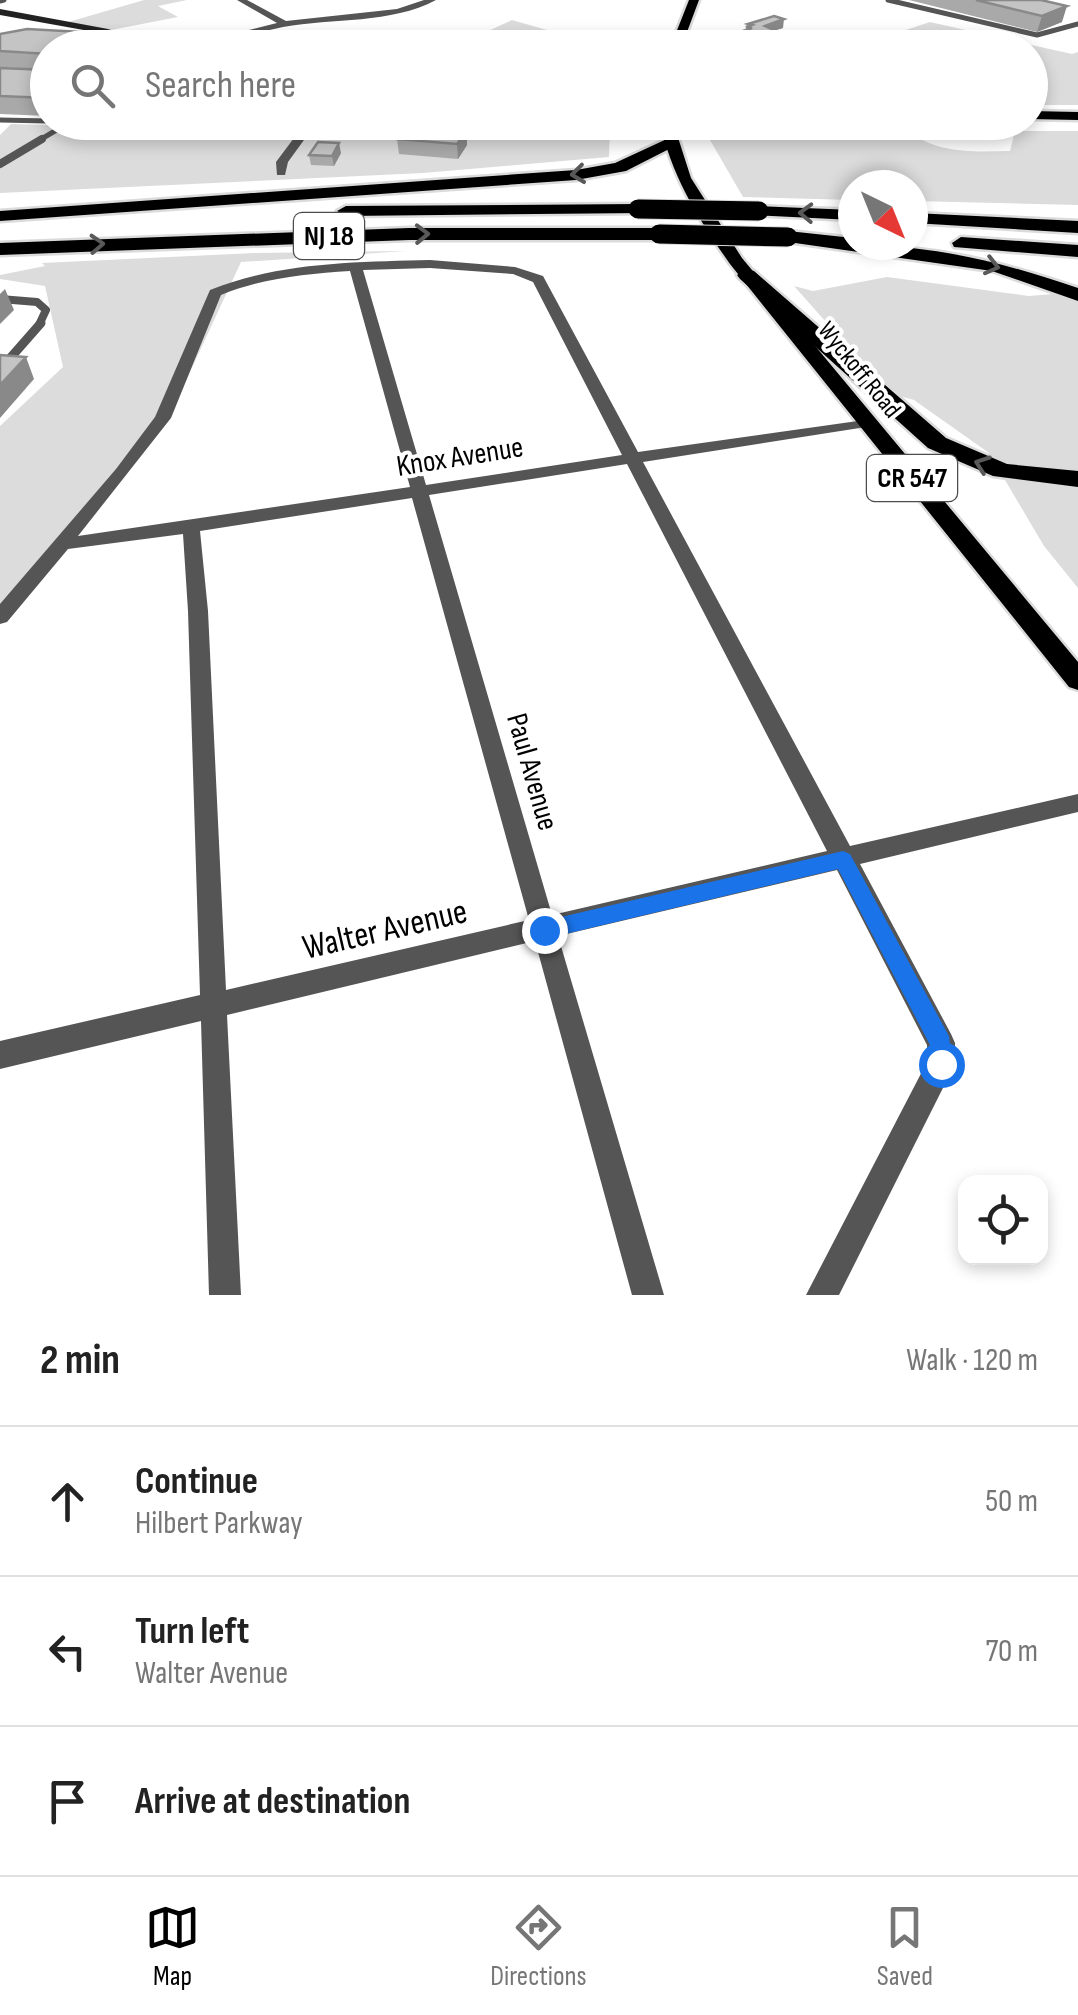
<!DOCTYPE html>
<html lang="en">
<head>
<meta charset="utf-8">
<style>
  body { margin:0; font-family:"Sofia Sans Condensed",sans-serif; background:#f2f2f2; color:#222 }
  .controls { position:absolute; right:30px; bottom:30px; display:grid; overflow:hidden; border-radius:20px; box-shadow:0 5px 15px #0003 }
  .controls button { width:90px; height:90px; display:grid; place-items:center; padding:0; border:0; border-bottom:2px solid #e0e0e0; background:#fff; color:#222; font:50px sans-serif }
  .compass { position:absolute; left:838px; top:170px; width:90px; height:90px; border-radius:50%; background:#fff; box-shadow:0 5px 15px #0003; rotate:137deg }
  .stop { position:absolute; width:30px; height:30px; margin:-22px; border:8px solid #1a73e8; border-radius:50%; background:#fff }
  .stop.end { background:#1a73e8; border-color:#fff; box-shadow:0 2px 10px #0008 }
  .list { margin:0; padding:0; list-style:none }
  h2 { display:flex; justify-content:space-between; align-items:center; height:130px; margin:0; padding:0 40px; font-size:42px }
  h2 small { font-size:32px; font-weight:400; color:#767676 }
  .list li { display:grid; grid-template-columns:65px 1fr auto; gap:30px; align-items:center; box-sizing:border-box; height:150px; padding:0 40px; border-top:2px solid #e0e0e0 }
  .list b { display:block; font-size:38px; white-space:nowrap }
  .list p { margin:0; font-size:32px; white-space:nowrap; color:#767676 }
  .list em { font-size:32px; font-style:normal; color:#767676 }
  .icon { flex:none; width:55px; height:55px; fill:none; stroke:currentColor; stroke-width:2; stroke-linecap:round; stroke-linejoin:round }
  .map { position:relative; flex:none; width:1078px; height:1295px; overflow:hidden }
  .search { position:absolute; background:#fff; box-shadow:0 5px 15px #0003; left:30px; right:30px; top:30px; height:110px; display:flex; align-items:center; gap:25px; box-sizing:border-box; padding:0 35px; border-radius:55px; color:#767676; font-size:38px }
  .sheet { height:580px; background:#fff }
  nav { display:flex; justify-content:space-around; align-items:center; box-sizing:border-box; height:140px; border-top:2px solid #e0e0e0; background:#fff; font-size:28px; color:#767676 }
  nav a { display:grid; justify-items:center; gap:5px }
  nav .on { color:#000 }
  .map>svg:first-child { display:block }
</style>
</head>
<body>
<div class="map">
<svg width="1078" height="1295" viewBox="0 0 1078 1295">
  <rect width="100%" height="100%" fill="#fff"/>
  <g fill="#dcdcdc">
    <path d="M144,0H187L158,6L178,17L106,31L65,23Z"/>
    <path d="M512,20L603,46L653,37L650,48L397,47L459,33L475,37Z"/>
    <path d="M930,22L1072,54L1078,52V105H1031L1030,48L854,47Z"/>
    <path d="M197,122H554L610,127L609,157L423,173L0,193V135L11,124L193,129Z"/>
    <path d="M903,127C934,154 971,152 1010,151L1015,131H1078V205L913,201V185H853V200L743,197L703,128Z"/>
    <path d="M406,251L241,262L178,398L0,616V426L63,367L45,286L0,279V275L45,266L42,263L255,253Z"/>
    <path d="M887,277L1029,296L1078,292V588L1044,546L989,453L914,400L889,393L794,286L813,291Z"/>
  </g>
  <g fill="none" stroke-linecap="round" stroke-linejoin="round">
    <defs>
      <g id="primary">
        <path d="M689,0H699L681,48H670Z"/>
        <path d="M1030,111L1078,112V120L1030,119Z"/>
        <path d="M660,122H673L691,178L742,258L1078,662V690L1069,687L730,264C699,220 671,176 660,122Z"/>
      </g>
      <g id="highway">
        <path d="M669,138L677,143L675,146L626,171L576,180L0,221V211L576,170L615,163Z"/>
        <path d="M638,204L644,205V213L346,216L337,211L346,206Z"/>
        <path d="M759,206L853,210V220L753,215L750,211Z"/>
        <path d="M913,213L1078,221V233L913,223Z"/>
        <path d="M409,228H659L668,234L659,240H409L0,255V243Z"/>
        <path d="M788,231L853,238V245C934,245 1002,262 1078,288V301L992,271L781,241L779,237Z"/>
        <path d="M961,237L1078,245V257L954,247L952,243Z"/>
        <path d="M747,269L754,271L946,438L1007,464L1078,471V487L993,476L928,448L740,279L737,275Z"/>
      </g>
    </defs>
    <use href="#primary" stroke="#dbdbdb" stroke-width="5"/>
    <use href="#highway" stroke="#dbdbdb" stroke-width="5"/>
    <g stroke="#555" stroke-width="5">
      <path d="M888,0L1037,35L1078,24"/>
      <path d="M0,1L4,0"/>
      <path d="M0,120L48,121"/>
      <path d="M312,123L420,131"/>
      <path d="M453,133L471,131L480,122"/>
      <path d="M38,141L70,122"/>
    </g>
    <g stroke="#555" stroke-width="8">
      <path d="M0,164L42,139"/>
      <path d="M0,299L37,302L46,310L39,325"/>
    </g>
    <path stroke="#555" stroke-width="9" d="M5,364L41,323"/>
    <g fill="#555" fill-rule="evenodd">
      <path d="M237,0H247L286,21L397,9L424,0H436C391,24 333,18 283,27C247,34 212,48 176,48L277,23Z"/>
      <path d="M306,122H317L288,162L285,175H277L276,162Z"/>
      <path d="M430,260L515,267L543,276L638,452L872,419L874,422L866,427L643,462L850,846L1078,794V812L860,864L951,1034L955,1043V1064L839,1295H806L927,1062V1045L837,870L558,936L664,1295H632L535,941L227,1015L241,1295H209L201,1021L0,1069V1041L200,995L188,611L183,534L68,549L7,622L0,624V604L116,469L155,417L210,290C279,262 357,262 430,260ZM430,268L513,274L533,282L622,455L426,485L363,270ZM350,271L410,487L78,536L171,418L221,295C262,278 306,274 350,271ZM627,464L827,851L552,915L429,495ZM412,498L529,920L226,990L208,611L200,531Z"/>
    </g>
    <path fill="#222" fill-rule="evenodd" d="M0,9L108,29L164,48H149L106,34L0,15Z"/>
    <use href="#primary" fill="#000" fill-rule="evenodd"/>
    <use href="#highway" fill="#000" fill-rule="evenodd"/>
    <defs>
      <g id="highway-bridge">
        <path d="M638,209L759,211"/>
        <path d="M659,234L788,237"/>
      </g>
    </defs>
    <use href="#highway-bridge" stroke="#dbdbdb" stroke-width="21" stroke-linecap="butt"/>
    <use href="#highway-bridge" stroke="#000" stroke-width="19"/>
  </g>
  <g fill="#a9a9a9">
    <path d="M909,0H1041L1062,22L1037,32Z"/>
    <path d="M748,24L783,28L774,30L786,45L774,48L745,39Z"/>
    <path d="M83,32L85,37L48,48V116L0,114V68L47,70L0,67V34Z"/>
    <path d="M397,139L467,145L458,159L399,154Z"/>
    <path d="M341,153L334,166L311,165L309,155Z"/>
  </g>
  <g fill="#898989">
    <path d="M1067,6L1062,22L1037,32L1042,16Z"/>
    <path d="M784,19L783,28L764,34L765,26Z"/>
    <path d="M787,36L786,45L777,48L778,40Z"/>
    <path d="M105,38L108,48H92Z"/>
    <path d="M467,130V145L458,159L457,144Z"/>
    <path d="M339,143L341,153L334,166L332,156Z"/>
    <path d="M5,289L14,310L0,324V294Z"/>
    <path d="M26,357L34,379L0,418V385Z"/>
  </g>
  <g fill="#c4c4c4" stroke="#898989" stroke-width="2.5">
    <path d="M976,0H1041L1067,6L1042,16Z"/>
    <path d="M774,16L784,19L765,26L787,36L778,40L746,30L752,28L746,27L752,25L748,24Z"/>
    <path d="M27,29L83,32L76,37L105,38L92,48H48V54L0,51V34Z"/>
    <path d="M0,68L48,70V98L0,96Z"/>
    <path d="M408,126L467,130L457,144L397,139Z"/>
    <path d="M318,142L339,143L332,156L309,155Z"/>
    <path d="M0,355L26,357L0,385Z"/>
  </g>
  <defs><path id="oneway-chevron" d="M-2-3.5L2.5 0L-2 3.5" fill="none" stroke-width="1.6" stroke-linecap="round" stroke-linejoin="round" transform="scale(2.5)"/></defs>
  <g stroke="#595959">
    <use href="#oneway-chevron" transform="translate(578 174) rotate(173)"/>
    <use href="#oneway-chevron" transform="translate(806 213) rotate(-178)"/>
    <use href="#oneway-chevron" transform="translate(422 234) rotate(-1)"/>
    <use href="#oneway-chevron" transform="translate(97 244) rotate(-3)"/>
    <use href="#oneway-chevron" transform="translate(992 266) rotate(14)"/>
    <use href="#oneway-chevron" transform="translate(982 464) rotate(-160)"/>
  </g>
  <path fill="#1a73e8" d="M843,851L850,854L949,1036L952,1064L949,1072L941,1075L933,1072L930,1045L838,869L544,939L534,930L544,921Z"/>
  <g text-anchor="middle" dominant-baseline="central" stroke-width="8" stroke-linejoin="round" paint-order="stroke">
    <g font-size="25" fill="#000" stroke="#fff">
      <text transform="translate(859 370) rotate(51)">Wyckoff Road</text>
    </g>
    <g fill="#fff" stroke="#4c4c4c" stroke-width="2.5">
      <rect x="294" y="213" width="70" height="46" rx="8"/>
      <rect x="867" y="455" width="90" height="46" rx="8"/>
    </g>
    <g font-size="28" font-weight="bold" fill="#000">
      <text x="329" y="236">NJ 18</text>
      <text x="912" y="478">CR 547</text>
    </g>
    <g font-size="30" fill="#000" stroke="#fff">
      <text transform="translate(460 457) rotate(-9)">Knox Avenue</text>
      <text transform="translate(532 772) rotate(74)">Paul Avenue</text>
    </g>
    <g font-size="35" fill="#000" stroke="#fff">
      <text transform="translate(385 930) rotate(-13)">Walter Avenue</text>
    </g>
  </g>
</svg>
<div class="controls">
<button><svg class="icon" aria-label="locate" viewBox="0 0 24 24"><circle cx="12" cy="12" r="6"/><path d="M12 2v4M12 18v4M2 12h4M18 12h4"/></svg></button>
</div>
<svg class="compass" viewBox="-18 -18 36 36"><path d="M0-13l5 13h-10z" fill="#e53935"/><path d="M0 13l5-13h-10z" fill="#767676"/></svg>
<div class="stop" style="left:941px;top:1064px"></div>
<div class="stop end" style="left:544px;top:930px"></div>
<div class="search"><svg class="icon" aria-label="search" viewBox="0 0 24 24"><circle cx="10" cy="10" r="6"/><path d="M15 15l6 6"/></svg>Search here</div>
</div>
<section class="sheet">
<h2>2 min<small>Walk · 120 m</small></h2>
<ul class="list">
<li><svg class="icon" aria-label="ahead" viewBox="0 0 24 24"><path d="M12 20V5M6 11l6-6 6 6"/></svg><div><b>Continue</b><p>Hilbert Parkway</p></div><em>50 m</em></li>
<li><svg class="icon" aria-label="left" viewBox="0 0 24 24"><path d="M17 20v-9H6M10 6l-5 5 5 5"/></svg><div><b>Turn left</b><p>Walter Avenue</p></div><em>70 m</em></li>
<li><svg class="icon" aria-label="arrive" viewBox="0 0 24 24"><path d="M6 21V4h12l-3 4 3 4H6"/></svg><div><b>Arrive at destination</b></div></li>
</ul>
</section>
<nav>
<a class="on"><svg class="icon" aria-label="map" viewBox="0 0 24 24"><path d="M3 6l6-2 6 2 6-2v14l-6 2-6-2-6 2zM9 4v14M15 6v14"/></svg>Map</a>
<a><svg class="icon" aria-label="directions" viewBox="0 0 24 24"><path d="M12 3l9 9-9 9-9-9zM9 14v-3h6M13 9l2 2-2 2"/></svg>Directions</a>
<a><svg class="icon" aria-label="saved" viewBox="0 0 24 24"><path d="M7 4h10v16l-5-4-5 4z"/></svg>Saved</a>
</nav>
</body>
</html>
